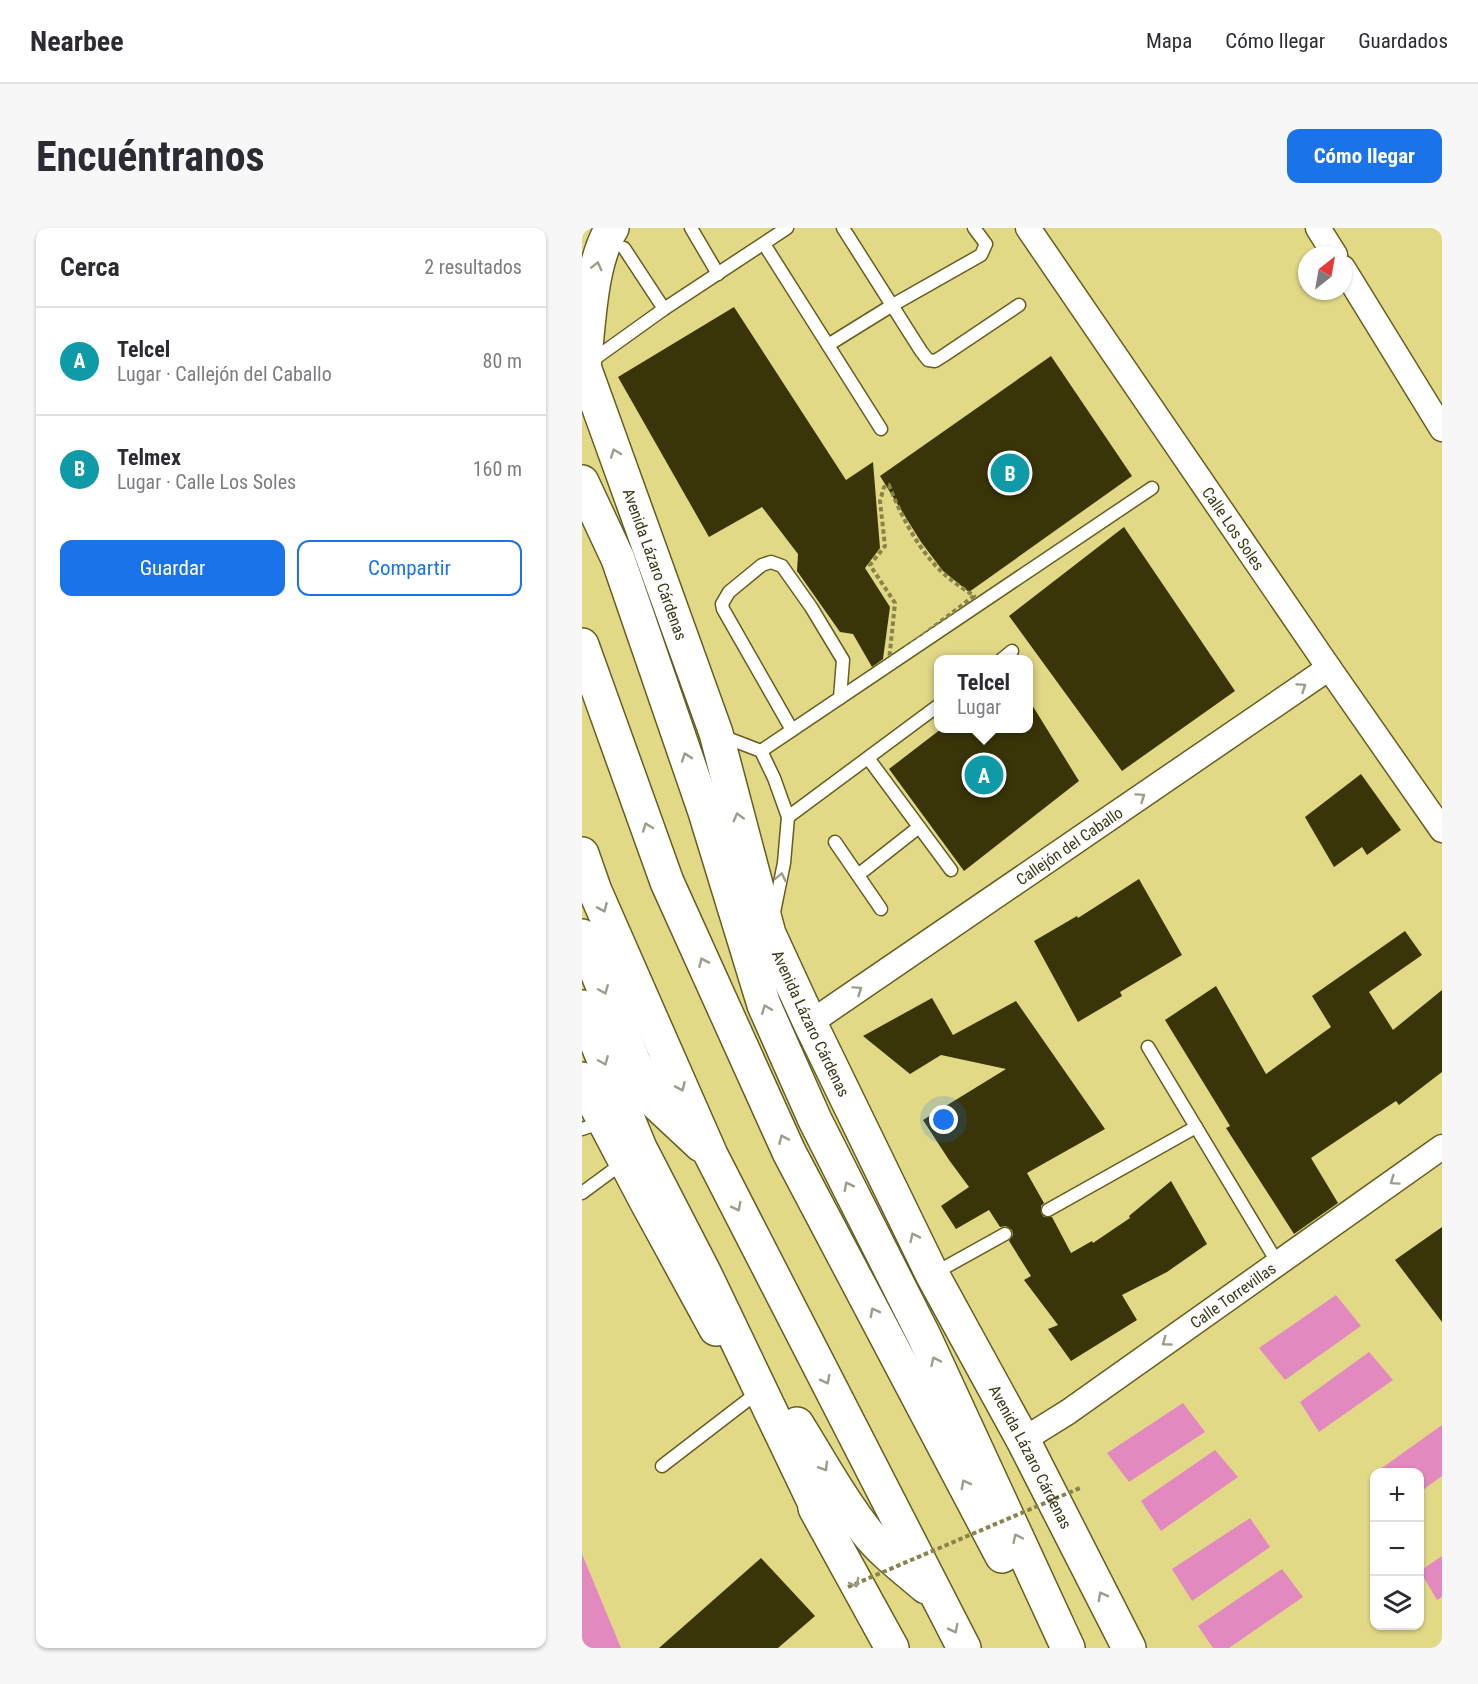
<!DOCTYPE html>
<html lang="es">
<head>
<meta charset="utf-8">
<style>
  body { margin:0; font-family:"Roboto Condensed",sans-serif; background:#f7f7f7; color:#2b2b33 }
  .controls { position:absolute; right:18px; bottom:18px; display:grid; overflow:hidden; border-radius:12px; box-shadow:0 2px 4px #0004 }
  .controls button { width:54px; height:54px; display:grid; place-items:center; padding:0; border:0; border-bottom:2px solid #e1e1e2; background:#fff; color:#2b2b33; font:30px sans-serif }
  .compass { position:absolute; left:716px; top:18px; width:54px; height:54px; border-radius:50%; background:#fff; box-shadow:0 2px 4px #0004; rotate:31deg }
  .you { position:absolute; left:362px; top:892px; width:21px; height:21px; margin:-15px; border:4px solid #fff; border-radius:50%; background:#1a73e8; box-shadow:0 0 0 9px #1a73e833 }
  .badge { display:grid; place-items:center; width:39px; height:39px; border-radius:50%; background:#1a73e8; color:#fff; font-size:20px; font-weight:700 }
  .pin { position:absolute; translate:-50% -50%; border:3px solid #fff; box-shadow:0 2px 6px #0006 }
  .popup { position:absolute; left:352px; top:427px; width:99px; height:78px; box-sizing:border-box; display:grid; place-content:center; border-radius:12px; background:#fff; filter:drop-shadow(0 2px 4px #0005); font-size:20px; white-space:nowrap; color:#7c7c81 }
  .popup b { font-size:22px; color:#2b2b33 }
  .popup::after { content:''; position:absolute; left:50%; top:100%; margin-left:-12px; border:12px solid transparent; border-top-color:#fff }
  .list { margin:0; padding:0; list-style:none }
  h2 { display:flex; justify-content:space-between; align-items:center; height:78px; margin:0; padding:0 24px; font-size:26px }
  h2 small { font-size:20px; font-weight:400; color:#7c7c81 }
  .list li { display:grid; grid-template-columns:39px 1fr auto; gap:18px; align-items:center; box-sizing:border-box; height:108px; padding:0 24px; border-top:2px solid #e1e1e2 }
  .list b { display:block; font-size:22px; white-space:nowrap }
  .list p { margin:0; font-size:20px; white-space:nowrap; color:#7c7c81 }
  .list em { font-size:20px; font-style:normal; color:#7c7c81 }
  .actions { display:flex; gap:12px; padding:18px 24px }
  .actions a { flex:1; padding:14px 0; border:2px solid #1a73e8; border-radius:12px; text-align:center; font-size:21px; color:#1a73e8 }
  .actions .main { background:#1a73e8; color:#fff }
  .icon { flex:none; width:33px; height:33px; fill:none; stroke:currentColor; stroke-width:2; stroke-linecap:round; stroke-linejoin:round }
  .map { position:relative; flex:none; width:860px; height:1420px; overflow:hidden; border-radius:12px }
  header { display:flex; align-items:center; gap:36px; box-sizing:border-box; height:84px; padding:0 30px; background:#fff; border-bottom:2px solid #e1e1e2 }
  header strong { font-size:28px }
  nav { display:flex; gap:33px; margin-inline-start:auto; font-size:21px }
  .intro { display:flex; align-items:center; justify-content:space-between; box-sizing:border-box; height:144px; padding:0 36px }
  h1 { margin:0; font-size:42px }
  .button { padding:15px 27px; border-radius:12px; background:#1a73e8; color:#fff; font-size:21px; font-weight:700 }
  main { display:flex; gap:36px; padding:0 36px }
  aside { flex:1; background:#fff; border-radius:12px; box-shadow:0 2px 4px #0004 }
  .map>svg:first-child { display:block }
</style>
</head>
<body>
<header>
<strong>Nearbee</strong>
<nav><a>Mapa</a><a>Cómo llegar</a><a>Guardados</a></nav>
</header>
<div class="intro"><h1>Encuéntranos</h1><a class="button">Cómo llegar</a></div>
<main>
<aside>
<h2>Cerca<small>2 resultados</small></h2>
<ul class="list">
<li><span class="badge" style="background:#0f9aa8">A</span><div><b>Telcel</b><p>Lugar · Callejón del Caballo</p></div><em>80 m</em></li>
<li><span class="badge" style="background:#0f9aa8">B</span><div><b>Telmex</b><p>Lugar · Calle Los Soles</p></div><em>160 m</em></li>
</ul>
<div class="actions"><a class="main">Guardar</a><a>Compartir</a></div>
</aside>
<div class="map">
<svg width="860" height="1420" viewBox="0 0 860 1420">
  <rect width="100%" height="100%" fill="#e2d987"/>
  <g fill="#e289c0">
    <path d="M754,1067L779,1098L703,1152L677,1120Z"/>
    <path d="M787,1124L811,1152L737,1204L718,1174Z"/>
    <path d="M601,1175L623,1204L547,1254L525,1225Z"/>
    <path d="M860,1197V1248L838,1264V1244H799L797,1242Z"/>
    <path d="M633,1222L656,1249L579,1303L559,1273Z"/>
    <path d="M668,1290L688,1319L610,1373L590,1341Z"/>
    <path d="M0,1326L39,1420H0Z"/>
    <path d="M860,1328V1369L855,1372L838,1343Z"/>
    <path d="M700,1341L721,1369L647,1420H631L616,1398Z"/>
  </g>
  <g fill="#3a3508">
    <path d="M152,79L264,252L291,234L298,320L283,340L308,379L301,431L290,439L271,406L258,404L215,343L216,326L180,279L127,309L36,149Z"/>
    <path d="M469,128L550,248L387,364L361,343L339,314L298,248Z"/>
    <path d="M542,299L653,463L540,543L427,388Z"/>
    <path d="M447,472L497,553L382,643L307,541L359,501H447Z"/>
    <path d="M779,546L819,602L785,627L780,619L752,639L723,589Z"/>
    <path d="M557,651L600,727L538,764L540,768L496,794L452,713L495,688L496,690Z"/>
    <path d="M823,703L840,727L787,764L811,802L860,762V844L817,877L814,873L729,930L756,975L712,1006L644,900L648,898L583,792L634,758L684,846L749,799L730,768Z"/>
    <path d="M350,770L371,807L434,773L523,901L445,945L462,975L459,978V985L462,989H470L489,1025L510,1013L511,1015L548,990L547,988L589,953L625,1016L585,1044L540,1067L555,1092L489,1133L466,1101L476,1097L442,1052L449,1048L427,1013L431,1007L430,1002L424,998L418,999L407,982L374,1001L359,978L387,959L367,932L341,892L424,841L359,827L328,846L281,808Z"/>
    <path d="M860,999V1094L813,1032Z"/>
    <path d="M179,1330L233,1388L196,1420H77Z"/>
  </g>
  <g fill="none" stroke-linecap="round" stroke-linejoin="round">
    <defs>
      <g id="lane">
        <path d="M109,0L136,46"/>
        <path d="M261,0L339,123L346,132L353,133L361,128L437,77"/>
        <path d="M182,16L299,201"/>
        <path d="M42,20L82,81"/>
        <path d="M246,117L309,78L399,27L404,16L392,0"/>
        <path d="M8,134L82,81L205,0"/>
        <path d="M419,432L430,423"/>
        <path d="M210,502L141,381L140,376L147,364L180,337L189,334L200,338L229,379L261,432L258,470"/>
        <path d="M140,508L179,523L192,550L206,589L202,635L192,684"/>
        <path d="M179,523L570,260"/>
        <path d="M286,530L369,642"/>
        <path d="M206,589L357,477"/>
        <path d="M253,614L299,681"/>
        <path d="M276,647L337,599"/>
        <path d="M566,819L695,1034"/>
        <path d="M0,901L21,894"/>
        <path d="M0,965L42,934"/>
        <path d="M466,982L614,899"/>
        <path d="M351,1046L423,1006"/>
        <path d="M80,1238L171,1168"/>
      </g>
      <g id="street">
        <path id="s1" d="M446,0L747,440L860,602"/>
        <path d="M736,0L753,27"/>
        <path d="M761,40L860,201"/>
        <path id="s2" d="M228,795L747,440"/>
        <path id="s3" d="M441,1212L486,1184L860,919"/>
      </g>
      <g id="secondary">
        <path id="s4" d="M0,133L134,505L187,706L228,795L350,1046L441,1212L547,1420"/>
        <path d="M0,851L63,971L134,1101"/>
        <path d="M233,1280L310,1420"/>
      </g>
      <path id="primary" d="M2,138C7,97 8,35 30,0"/>
      <g id="highway">
        <path d="M0,254L36,331L123,584L182,777L233,892L342,1108L486,1420"/>
        <path d="M0,417L85,654L207,924L420,1328"/>
        <path d="M0,626L13,663L129,927L382,1420"/>
        <path d="M158,649L185,700"/>
        <path d="M0,708L52,834L74,875L119,917"/>
        <path d="M0,779L58,920L123,1046L246,1303"/>
        <path d="M215,1196C237,1231 257,1269 283,1302C300,1324 323,1341 344,1359"/>
      </g>
    </defs>
    <use href="#lane" stroke="#655e20" stroke-width="15"/>
    <use href="#street" stroke="#655e20" stroke-width="27"/>
    <use href="#secondary" stroke="#655e20" stroke-width="36"/>
    <use href="#primary" stroke="#655e20" stroke-width="36"/>
    <use href="#highway" stroke="#655e20" stroke-width="36"/>
    <path stroke="#89834a" stroke-width="4" stroke-dasharray="4.5 3" stroke-linecap="butt" d="M307,257C319,288 337,323 362,346C371,354 382,361 392,368L307,433L313,375L288,337L303,318L298,273L302,259Z"/>
    <use href="#lane" stroke="#fff" stroke-width="12"/>
    <use href="#street" stroke="#fff" stroke-width="24"/>
    <use href="#secondary" stroke="#fff" stroke-width="33"/>
    <use href="#primary" stroke="#fff" stroke-width="33"/>
    <use href="#highway" stroke="#fff" stroke-width="33"/>
    <path stroke="#89834a" stroke-width="4" stroke-dasharray="4.5 3" stroke-linecap="butt" d="M266,1359L498,1260"/>
  </g>
  <defs><path id="oneway-chevron" d="M-2-3.5L2.5 0L-2 3.5" fill="none" stroke-width="1.6" stroke-linecap="round" stroke-linejoin="round" transform="scale(1.5)"/></defs>
  <g stroke="#9e9c8a">
    <use href="#oneway-chevron" transform="translate(15 38) rotate(-76)"/>
    <use href="#oneway-chevron" transform="translate(33 225) rotate(-110)"/>
    <use href="#oneway-chevron" transform="translate(720 459) rotate(-34)"/>
    <use href="#oneway-chevron" transform="translate(104 529) rotate(-109)"/>
    <use href="#oneway-chevron" transform="translate(559 569) rotate(-34)"/>
    <use href="#oneway-chevron" transform="translate(156 589) rotate(-105)"/>
    <use href="#oneway-chevron" transform="translate(65 599) rotate(-110)"/>
    <use href="#oneway-chevron" transform="translate(199 649) rotate(-78)"/>
    <use href="#oneway-chevron" transform="translate(21 680) rotate(66)"/>
    <use href="#oneway-chevron" transform="translate(121 734) rotate(-114)"/>
    <use href="#oneway-chevron" transform="translate(22 762) rotate(68)"/>
    <use href="#oneway-chevron" transform="translate(276 762) rotate(-34)"/>
    <use href="#oneway-chevron" transform="translate(184 781) rotate(-112)"/>
    <use href="#oneway-chevron" transform="translate(22 833) rotate(67)"/>
    <use href="#oneway-chevron" transform="translate(99 859) rotate(66)"/>
    <use href="#oneway-chevron" transform="translate(201 911) rotate(-114)"/>
    <use href="#oneway-chevron" transform="translate(812 953) rotate(145)"/>
    <use href="#oneway-chevron" transform="translate(266 958) rotate(-117)"/>
    <use href="#oneway-chevron" transform="translate(155 979) rotate(63)"/>
    <use href="#oneway-chevron" transform="translate(332 1009) rotate(-116)"/>
    <use href="#oneway-chevron" transform="translate(292 1084) rotate(-118)"/>
    <use href="#oneway-chevron" transform="translate(584 1114) rotate(144)"/>
    <use href="#oneway-chevron" transform="translate(353 1133) rotate(-115)"/>
    <use href="#oneway-chevron" transform="translate(244 1152) rotate(63)"/>
    <use href="#oneway-chevron" transform="translate(242 1239) rotate(59)"/>
    <use href="#oneway-chevron" transform="translate(383 1256) rotate(-118)"/>
    <use href="#oneway-chevron" transform="translate(435 1310) rotate(-115)"/>
    <use href="#oneway-chevron" transform="translate(273 1355) rotate(61)"/>
    <use href="#oneway-chevron" transform="translate(520 1368) rotate(-118)"/>
    <use href="#oneway-chevron" transform="translate(372 1401) rotate(63)"/>
  </g>
  <g text-anchor="middle" dominant-baseline="central" stroke-width="6" stroke-linejoin="round" paint-order="stroke">
    <g font-size="16" fill="#3c3816" stroke="#e2d987">
      <text stroke="none"><textPath href="#s1" startOffset="364">Calle Los Soles</textPath></text>
      <text stroke="none"><textPath href="#s4" startOffset="216">Avenida Lázaro Cárdenas</textPath></text>
      <text stroke="none"><textPath href="#s2" startOffset="314">Callejón del Caballo</textPath></text>
      <text stroke="none"><textPath href="#s4" startOffset="702">Avenida Lázaro Cárdenas</textPath></text>
      <text stroke="none"><textPath href="#s3" startOffset="255">Calle Torrevillas</textPath></text>
      <text stroke="none"><textPath href="#s4" startOffset="1188">Avenida Lázaro Cárdenas</textPath></text>
    </g>
  </g>
</svg>
<div class="controls">
<button>+</button>
<button>−</button>
<button><svg class="icon" aria-label="layers" viewBox="0 0 24 24"><path d="M12 4l9 5-9 5-9-5zM3 14l9 5 9-5"/></svg></button>
</div>
<svg class="compass" viewBox="-18 -18 36 36"><path d="M0-13l5 13h-10z" fill="#e53935"/><path d="M0 13l5-13h-10z" fill="#7c7c81"/></svg>
<div class="you"></div>
<div class="pin badge" style="left:402px;top:547px;background:#0f9aa8">A</div>
<div class="popup"><b>Telcel</b>Lugar</div>
<div class="pin badge" style="left:428px;top:245px;background:#0f9aa8">B</div>
</div>
</main>
</body>
</html>
